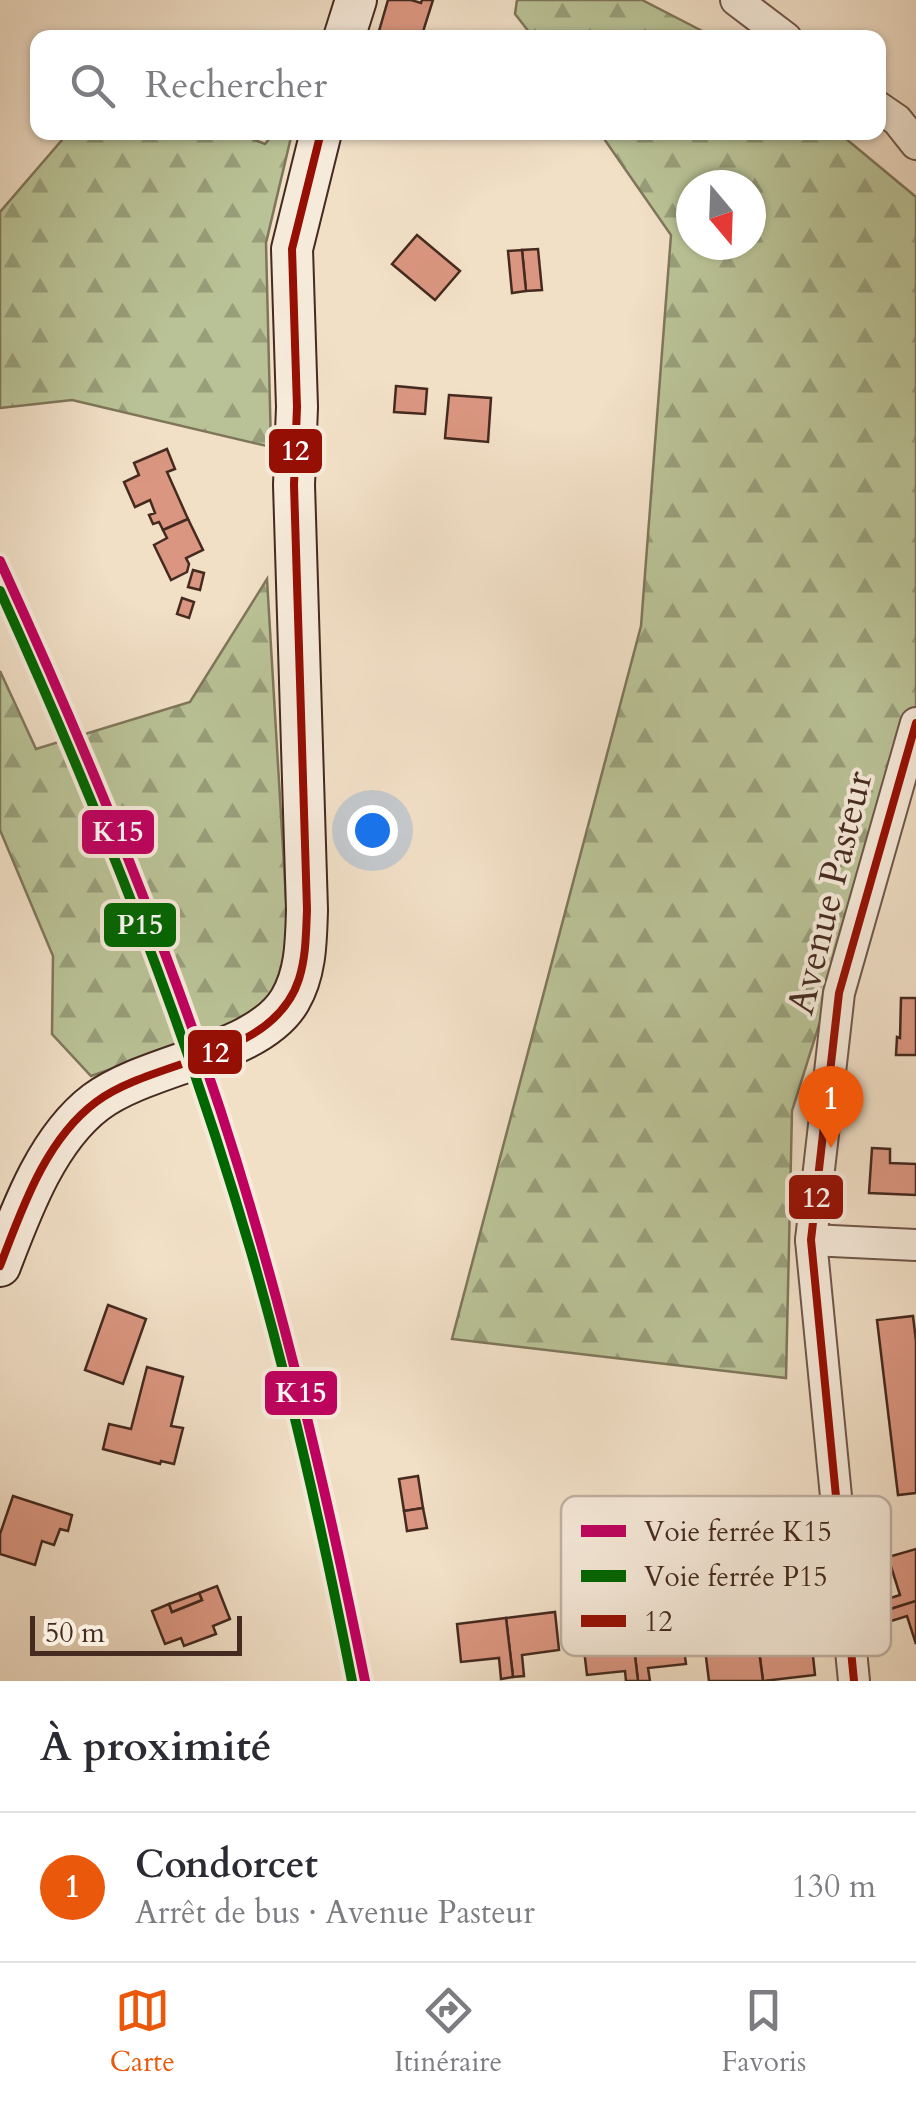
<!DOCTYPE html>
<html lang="fr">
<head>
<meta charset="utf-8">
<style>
  body { margin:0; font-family:Cardo,serif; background:#f7f7f7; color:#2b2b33 }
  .compass { position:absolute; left:676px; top:170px; width:90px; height:90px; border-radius:50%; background:#fff; box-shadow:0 2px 8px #0004; rotate:161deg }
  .scale { position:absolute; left:30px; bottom:25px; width:212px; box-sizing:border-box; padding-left:10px; border:5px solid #452a1f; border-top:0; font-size:28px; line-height:35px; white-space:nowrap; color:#452a1f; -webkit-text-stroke:8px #f6eada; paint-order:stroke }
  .you { position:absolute; left:372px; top:830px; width:35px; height:35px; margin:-25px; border:8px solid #fff; border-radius:50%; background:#1a73e8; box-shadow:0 0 0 15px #1a73e833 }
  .badge { display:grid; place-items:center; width:65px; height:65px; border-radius:50%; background:#ea580c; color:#fff; font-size:32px; font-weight:700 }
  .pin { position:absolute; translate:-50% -82px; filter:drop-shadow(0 2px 5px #0008) }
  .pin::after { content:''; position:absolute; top:52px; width:35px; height:30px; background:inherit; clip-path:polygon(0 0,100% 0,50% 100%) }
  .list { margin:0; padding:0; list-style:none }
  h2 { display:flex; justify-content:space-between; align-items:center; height:130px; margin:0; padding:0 40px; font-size:42px }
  h2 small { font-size:32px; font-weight:400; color:#7c7c81 }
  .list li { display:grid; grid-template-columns:65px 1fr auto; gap:30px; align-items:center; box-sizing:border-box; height:150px; padding:0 40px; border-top:2px solid #e1e1e2 }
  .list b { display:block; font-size:38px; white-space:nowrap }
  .list p { margin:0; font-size:32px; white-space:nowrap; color:#7c7c81 }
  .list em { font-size:32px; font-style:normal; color:#7c7c81 }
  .icon { flex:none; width:55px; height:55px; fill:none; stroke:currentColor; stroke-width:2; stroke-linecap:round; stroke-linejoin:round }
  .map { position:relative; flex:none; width:916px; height:1681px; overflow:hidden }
  .search { position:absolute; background:#fff; box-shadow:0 2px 8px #0004; left:30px; right:30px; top:30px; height:110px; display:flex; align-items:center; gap:25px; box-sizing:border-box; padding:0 35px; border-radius:20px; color:#7c7c81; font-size:38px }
  .sheet { height:280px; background:#fff }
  nav { display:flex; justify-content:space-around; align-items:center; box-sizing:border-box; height:140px; border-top:2px solid #e1e1e2; background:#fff; font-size:28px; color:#7c7c81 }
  nav a { display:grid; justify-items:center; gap:5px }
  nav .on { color:#ea580c }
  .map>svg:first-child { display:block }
</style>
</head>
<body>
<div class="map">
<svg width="916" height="1681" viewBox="0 0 916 1681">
  <defs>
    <pattern id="forest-firs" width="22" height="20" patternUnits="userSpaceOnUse" patternTransform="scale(2.5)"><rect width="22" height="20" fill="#b9c296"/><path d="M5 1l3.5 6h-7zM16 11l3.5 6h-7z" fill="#989e7a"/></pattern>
  </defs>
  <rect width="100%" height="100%" fill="#f1dfc6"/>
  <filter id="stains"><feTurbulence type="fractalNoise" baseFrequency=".002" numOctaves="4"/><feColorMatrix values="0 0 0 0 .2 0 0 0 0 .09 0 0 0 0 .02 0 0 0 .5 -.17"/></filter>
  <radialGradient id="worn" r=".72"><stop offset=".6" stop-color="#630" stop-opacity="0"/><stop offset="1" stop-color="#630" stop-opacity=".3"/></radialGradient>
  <g fill="url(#forest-firs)" stroke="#7f765a" stroke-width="2.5" fill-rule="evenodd">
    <path d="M517,0H642L714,37H533L515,14Z"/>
    <path d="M68,133H237L265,144L274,133H292L266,243L271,447L72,400L0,408V212Z"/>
    <path d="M600,133H839L916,197V716L792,1111L786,1378L452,1339L641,626L671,235ZM691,185H751V245H691Z"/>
    <path d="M267,579L288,933L276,1003L225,1030L91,1076L52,1034L53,956L0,830V671L36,749L190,702Z"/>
  </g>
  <g fill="#da9680" stroke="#452a1f" stroke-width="2.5">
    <path d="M388,0H411L421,3L422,0H433L421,38H377Z"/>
    <path d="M417,235L460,271L435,300L392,264Z"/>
    <path d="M538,249L542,290L526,291L522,250Z"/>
    <path d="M522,250L526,291L512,293L508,251Z"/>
    <path d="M396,386L427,389L425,414L394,412Z"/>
    <path d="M449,395L491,398L488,442L445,438Z"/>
    <path d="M167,449L175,469L167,472L188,519L163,530L159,522L153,524L149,515L155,513L150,500L135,507L124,482L139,475L134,463Z"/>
    <path d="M188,519L203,550L186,558L189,564L187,572L171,580L154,545L167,538L163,530Z"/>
    <path d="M193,570L204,573L200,590L188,587Z"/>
    <path d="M182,598L194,602L189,618L177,614Z"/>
    <path d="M901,998H916V1055H896L897,1037L900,1038Z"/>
    <path d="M872,1148L890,1149V1163L916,1164V1195L869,1193Z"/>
    <path d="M108,1305L146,1319L123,1384L85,1370Z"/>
    <path d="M913,1316L916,1341V1493L898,1495L877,1320Z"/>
    <path d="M147,1367L183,1377L171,1426L183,1428L174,1464L161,1461L160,1464L103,1449L109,1424L131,1429Z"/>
    <path d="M418,1476L423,1508L404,1511L399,1479Z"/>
    <path d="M13,1496L72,1515L68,1531L60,1529L54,1545L42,1541L35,1565L0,1554V1534Z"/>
    <path d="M423,1508L427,1528L407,1531L404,1511Z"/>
    <path d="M916,1549V1601L884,1611L881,1601L900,1595L888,1557Z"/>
    <path d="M217,1586L230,1619L213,1626L216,1634L184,1646L181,1638L165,1644L152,1611L169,1604L172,1612L202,1600L199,1593Z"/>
    <path d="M199,1593L202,1600L172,1612L169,1604Z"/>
    <path d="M916,1601V1644L907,1616L888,1622L884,1611Z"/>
    <path d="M656,1608L659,1628L681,1626L686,1664L648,1668L650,1681H638L630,1611Z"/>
    <path d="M555,1612L559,1650L522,1655L524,1676L513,1677L506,1618Z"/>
    <path d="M600,1614L602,1634L632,1631L638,1681H626L625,1671L587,1675L580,1616Z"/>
    <path d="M506,1618L513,1677L501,1679L499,1658L461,1662L457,1624Z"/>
    <path d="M811,1637L815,1675L763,1681L758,1643Z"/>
    <path d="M758,1643L763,1681H709L705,1649Z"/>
  </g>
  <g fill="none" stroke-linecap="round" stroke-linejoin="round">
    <defs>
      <g id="street">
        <path d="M736,0L786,38"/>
        <path d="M878,107L897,120L916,144"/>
        <path d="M811,1240L916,1245"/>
        <path d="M854,1681L811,1240L839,993L916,723"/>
      </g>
      <g id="secondary">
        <path d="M344,38L356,0"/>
        <path d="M0,1266C21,1211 47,1139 96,1102C150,1062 258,1055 290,1000C306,973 306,941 307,910L294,485L297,407L292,249L321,132"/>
      </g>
    </defs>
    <use href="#street" stroke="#705749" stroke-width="34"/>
    <use href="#secondary" stroke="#452a1f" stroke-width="44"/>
    <use href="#street" stroke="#f6eada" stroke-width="30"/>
    <use href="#secondary" stroke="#f6eada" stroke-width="40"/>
    <defs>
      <g id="bus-1">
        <path d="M0,1266C22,1209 45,1140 96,1102C155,1058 274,1059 299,979C306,957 306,933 307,910L294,485L297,407L292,249L321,132"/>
        <path d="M854,1681L811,1240L839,993L916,723"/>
      </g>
    </defs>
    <use href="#bus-1" stroke="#f6eada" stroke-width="15"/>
    <use href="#bus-1" stroke="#960f04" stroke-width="8"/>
    <defs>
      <path id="rail-1" d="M0,561C82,740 158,921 220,1109C281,1296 326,1488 365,1681"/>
      <path id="rail-2" d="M0,591C98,807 186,1027 252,1255C292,1395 324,1538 352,1681"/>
    </defs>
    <use href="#rail-1" stroke="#f6eada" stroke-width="18"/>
    <use href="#rail-2" stroke="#f6eada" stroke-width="18"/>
    <use href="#rail-1" stroke="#bf005f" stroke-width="10"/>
    <use href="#rail-2" stroke="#060" stroke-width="10"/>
  </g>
  <g text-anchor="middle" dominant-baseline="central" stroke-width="8" stroke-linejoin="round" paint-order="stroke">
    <g font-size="38" fill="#452a1f" stroke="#f6eada">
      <text transform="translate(830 893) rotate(-76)">Avenue Pasteur</text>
    </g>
  </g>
  <rect x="561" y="1496" width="330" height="160" rx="15" fill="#f6eada" stroke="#c1b0a2" stroke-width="2.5"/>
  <rect x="581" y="1525" width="45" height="12" fill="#bf005f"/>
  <rect x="581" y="1570" width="45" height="12" fill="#060"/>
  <rect x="581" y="1615" width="45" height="12" fill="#960f04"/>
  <g font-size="28" fill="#452a1f">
    <text x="644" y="1541">Voie ferrée K15</text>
    <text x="644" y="1586">Voie ferrée P15</text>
    <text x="644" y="1631">12</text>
  </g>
  <g stroke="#f6eada" stroke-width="4">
    <rect x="267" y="427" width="57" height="48" rx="10" fill="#960f04"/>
    <rect x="80" y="808" width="76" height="48" rx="10" fill="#bf005f"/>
    <rect x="102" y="901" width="76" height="48" rx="10" fill="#060"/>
    <rect x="186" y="1028" width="58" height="48" rx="10" fill="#960f04"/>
    <rect x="787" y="1173" width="58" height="48" rx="10" fill="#960f04"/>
    <rect x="263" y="1369" width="76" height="48" rx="10" fill="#bf005f"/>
  </g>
  <g font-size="28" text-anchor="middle" font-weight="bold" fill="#fff">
    <text x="295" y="460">12</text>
    <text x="118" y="841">K15</text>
    <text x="140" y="934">P15</text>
    <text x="215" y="1062">12</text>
    <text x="816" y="1207">12</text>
    <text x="301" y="1402">K15</text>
  </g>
  <rect width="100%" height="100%" filter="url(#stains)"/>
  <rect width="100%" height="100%" fill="url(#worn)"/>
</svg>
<svg class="compass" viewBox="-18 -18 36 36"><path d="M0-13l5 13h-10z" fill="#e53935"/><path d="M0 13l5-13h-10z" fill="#7c7c81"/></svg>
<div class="scale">50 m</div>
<div class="you"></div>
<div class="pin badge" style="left:831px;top:1148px">1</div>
<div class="search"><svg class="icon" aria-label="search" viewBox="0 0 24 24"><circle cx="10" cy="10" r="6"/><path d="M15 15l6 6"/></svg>Rechercher</div>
</div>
<section class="sheet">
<h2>À proximité<small></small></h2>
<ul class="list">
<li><span class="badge">1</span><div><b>Condorcet</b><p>Arrêt de bus · Avenue Pasteur</p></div><em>130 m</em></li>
</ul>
</section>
<nav>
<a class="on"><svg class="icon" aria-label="map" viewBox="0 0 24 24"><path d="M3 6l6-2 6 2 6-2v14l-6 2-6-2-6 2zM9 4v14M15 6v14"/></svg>Carte</a>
<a><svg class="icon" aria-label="directions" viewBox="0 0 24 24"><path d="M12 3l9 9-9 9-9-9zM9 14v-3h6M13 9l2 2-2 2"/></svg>Itinéraire</a>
<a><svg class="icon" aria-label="saved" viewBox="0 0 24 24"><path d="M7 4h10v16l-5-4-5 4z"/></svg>Favoris</a>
</nav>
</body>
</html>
